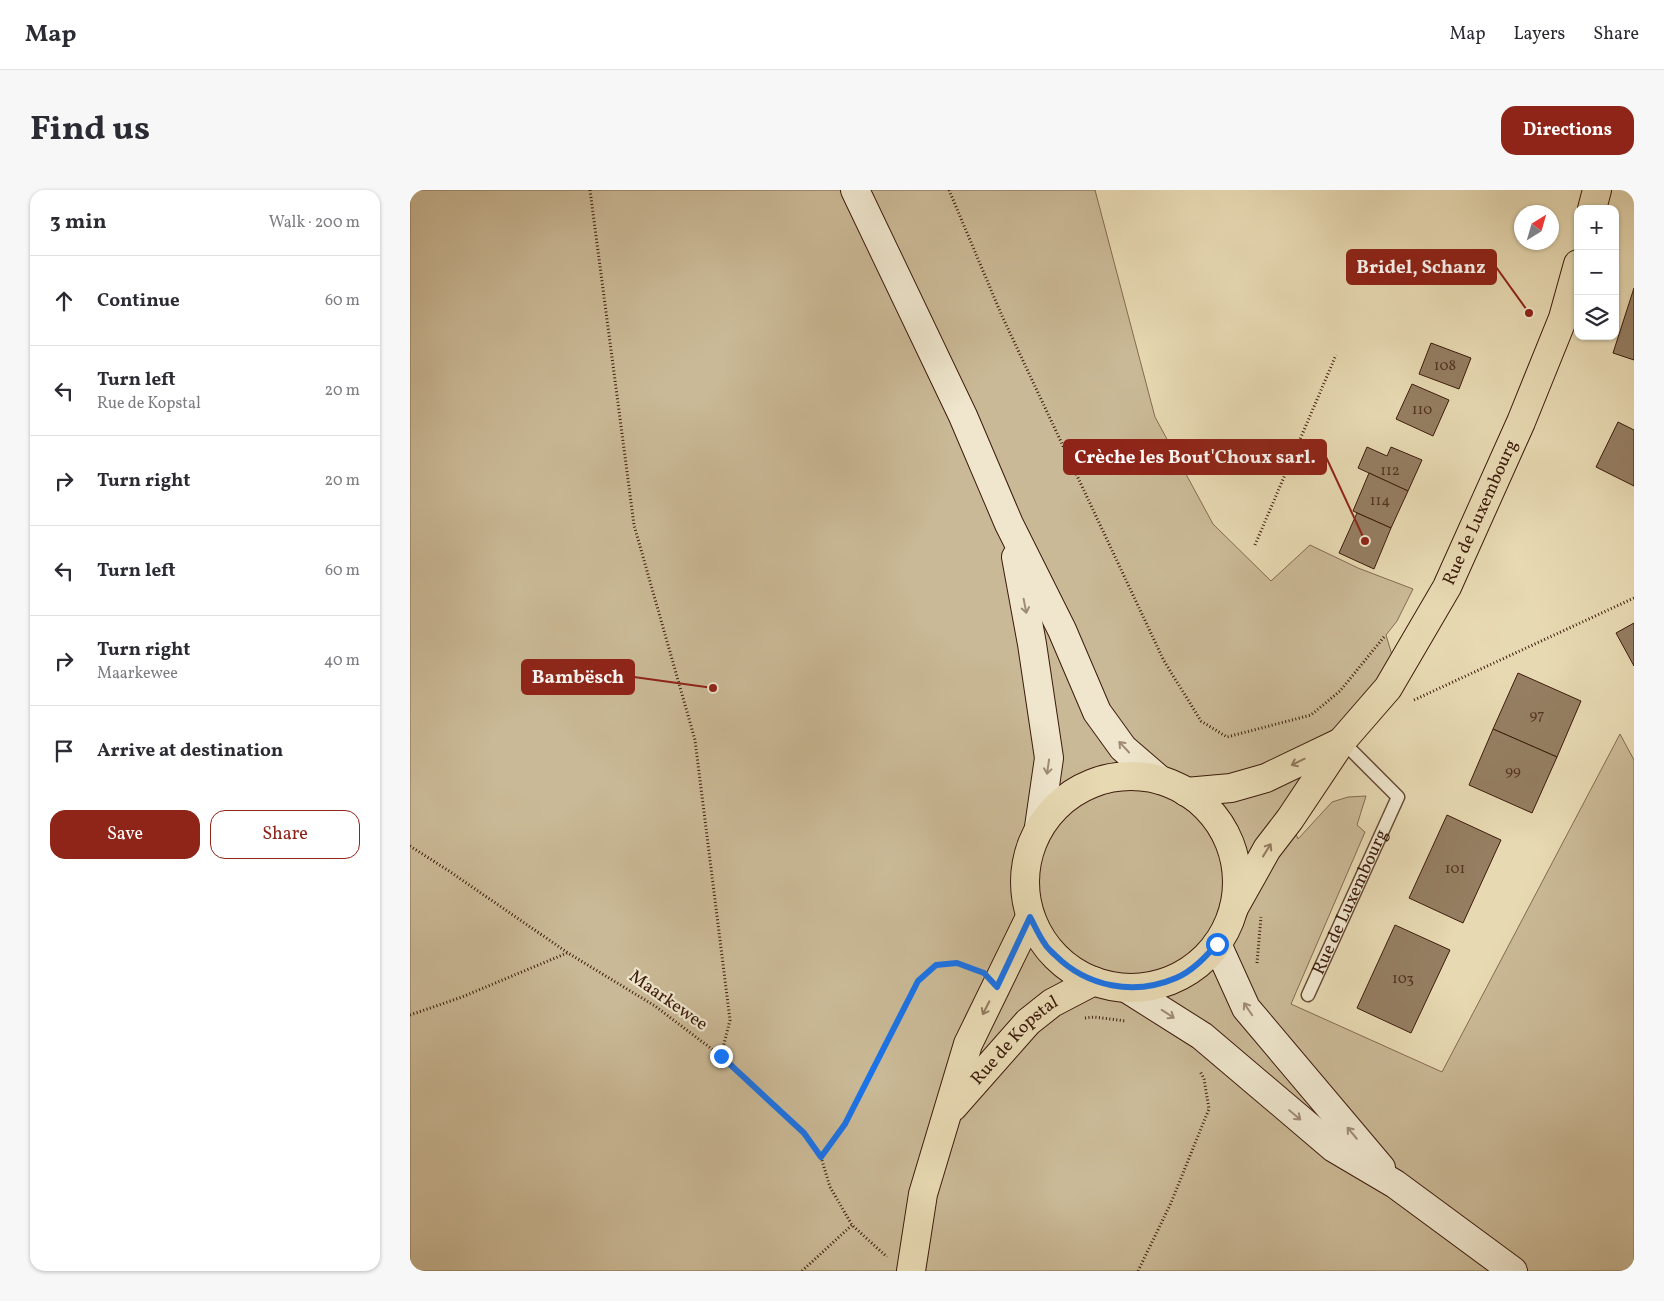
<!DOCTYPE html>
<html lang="en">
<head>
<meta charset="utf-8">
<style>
  body { margin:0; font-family:Vollkorn,serif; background:#f7f7f7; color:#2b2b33 }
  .controls { position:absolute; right:15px; top:15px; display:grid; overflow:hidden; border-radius:10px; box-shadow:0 1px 4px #0004 }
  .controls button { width:45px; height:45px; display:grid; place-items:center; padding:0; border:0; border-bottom:1px solid #e1e1e2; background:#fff; color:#2b2b33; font:25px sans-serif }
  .compass { position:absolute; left:1104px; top:15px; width:45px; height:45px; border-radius:50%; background:#fff; box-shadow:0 1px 4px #0004; rotate:37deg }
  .stop { position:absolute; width:15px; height:15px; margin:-11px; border:4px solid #1a73e8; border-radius:50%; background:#fff }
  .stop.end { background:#1a73e8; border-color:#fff; box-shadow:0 1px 5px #0008 }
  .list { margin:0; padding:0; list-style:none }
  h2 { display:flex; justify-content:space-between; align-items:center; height:65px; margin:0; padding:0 20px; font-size:21px }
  h2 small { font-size:16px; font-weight:400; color:#7c7c81 }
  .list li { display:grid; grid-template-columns:32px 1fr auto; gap:15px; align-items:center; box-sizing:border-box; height:90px; padding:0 20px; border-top:1px solid #e1e1e2 }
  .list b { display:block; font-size:19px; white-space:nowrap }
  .list p { margin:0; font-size:16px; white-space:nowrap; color:#7c7c81 }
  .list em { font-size:16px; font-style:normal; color:#7c7c81 }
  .actions { display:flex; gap:10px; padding:15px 20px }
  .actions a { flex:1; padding:11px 0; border:1px solid #8f2418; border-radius:15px; text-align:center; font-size:18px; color:#8f2418 }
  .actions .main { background:#8f2418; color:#fff }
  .icon { flex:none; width:28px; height:28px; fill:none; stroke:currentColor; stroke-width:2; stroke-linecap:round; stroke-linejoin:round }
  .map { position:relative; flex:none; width:1224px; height:1081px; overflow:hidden; border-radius:15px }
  header { display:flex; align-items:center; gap:30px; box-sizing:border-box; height:70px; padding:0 25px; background:#fff; border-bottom:1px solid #e1e1e2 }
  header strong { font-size:24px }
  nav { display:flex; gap:28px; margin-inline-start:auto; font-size:18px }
  .intro { display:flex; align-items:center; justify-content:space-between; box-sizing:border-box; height:120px; padding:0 30px }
  h1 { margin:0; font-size:35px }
  .button { padding:12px 22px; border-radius:15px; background:#8f2418; color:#fff; font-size:18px; font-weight:700 }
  main { display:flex; gap:30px; padding:0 30px }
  aside { flex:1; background:#fff; border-radius:15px; box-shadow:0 1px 4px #0004 }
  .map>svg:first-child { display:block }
</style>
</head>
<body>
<header>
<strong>Map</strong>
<nav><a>Map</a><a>Layers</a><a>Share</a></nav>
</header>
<div class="intro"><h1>Find us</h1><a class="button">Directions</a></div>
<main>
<aside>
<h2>3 min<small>Walk · 200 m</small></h2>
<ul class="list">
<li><svg class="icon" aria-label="ahead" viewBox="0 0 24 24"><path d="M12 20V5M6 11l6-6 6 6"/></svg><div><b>Continue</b></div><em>60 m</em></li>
<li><svg class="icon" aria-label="left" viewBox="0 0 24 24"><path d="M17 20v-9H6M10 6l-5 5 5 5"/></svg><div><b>Turn left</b><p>Rue de Kopstal</p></div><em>20 m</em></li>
<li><svg class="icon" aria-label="right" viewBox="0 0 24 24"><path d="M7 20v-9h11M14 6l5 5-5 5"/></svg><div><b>Turn right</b></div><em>20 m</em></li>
<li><svg class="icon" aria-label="left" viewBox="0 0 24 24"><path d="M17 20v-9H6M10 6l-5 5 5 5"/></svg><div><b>Turn left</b></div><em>60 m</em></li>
<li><svg class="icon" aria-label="right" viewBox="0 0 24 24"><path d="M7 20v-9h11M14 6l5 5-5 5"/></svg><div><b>Turn right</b><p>Maarkewee</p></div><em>40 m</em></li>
<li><svg class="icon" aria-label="arrive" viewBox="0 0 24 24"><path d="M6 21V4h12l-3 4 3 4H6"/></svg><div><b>Arrive at destination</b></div></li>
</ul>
<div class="actions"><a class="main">Save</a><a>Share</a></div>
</aside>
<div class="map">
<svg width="1224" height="1081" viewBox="0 0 1224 1081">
  <rect width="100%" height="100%" fill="#e7d9b2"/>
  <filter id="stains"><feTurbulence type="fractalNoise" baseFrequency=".004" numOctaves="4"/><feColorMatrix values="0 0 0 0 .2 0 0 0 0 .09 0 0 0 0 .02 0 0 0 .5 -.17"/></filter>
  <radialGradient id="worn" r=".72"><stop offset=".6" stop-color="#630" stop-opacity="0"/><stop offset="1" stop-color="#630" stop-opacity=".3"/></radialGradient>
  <path fill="#cab996" stroke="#846a51" d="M0,0H685L745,227L803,334L861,391L900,355L948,378L1003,399L987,431L976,445L987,482L880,629L888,649L922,612L938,607L956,606L947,635L955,642L881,814L1032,882L1210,544L1224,570V1081H0Z"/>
  <g fill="#957e62" stroke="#3d1b0c">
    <path d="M1224,98V170L1203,163Z"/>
    <path d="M1021,153L1061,168L1049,199L1009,184Z"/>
    <path d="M1002,194L1039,210L1023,246L986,229Z"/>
    <path d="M1208,232L1224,240V296L1186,277Z"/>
    <path d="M957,257L977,266L981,257L1012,270L998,301L948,278Z"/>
    <path d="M959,283L998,301L981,338L943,321Z"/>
    <path d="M947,323L981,338L964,379L929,363Z"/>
    <path d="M1224,433V476L1206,443Z"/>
    <path d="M1108,483L1171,511L1147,567L1083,539Z"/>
    <path d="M1083,539L1147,567L1122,623L1059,595Z"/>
    <path d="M1037,625L1091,650L1053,733L999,708Z"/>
    <path d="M985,735L1040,760L1001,843L947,818Z"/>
  </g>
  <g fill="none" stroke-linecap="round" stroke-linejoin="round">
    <defs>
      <g id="service">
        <path id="s1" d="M898,805L988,607L932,551"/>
      </g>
      <g id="secondary">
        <path d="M445,0L553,226L599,334L652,440L687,522L713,558L750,590"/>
        <path d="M606,367L622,454L639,568L629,637"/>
        <path d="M807,754L836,818L971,978"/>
        <path d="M716,798L792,846L924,958L985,994L1103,1081"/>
      </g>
      <g id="primary">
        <path d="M1182,19L1187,0"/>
        <circle cx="721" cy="692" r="106"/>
        <path d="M776,602L821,598L856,588L931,552"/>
        <path id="s2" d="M824,718L857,659L880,629L932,551L978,498L1037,397L1111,232L1153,128L1168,74"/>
        <path id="s3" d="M543,917L618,832L642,813L684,791"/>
        <path d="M501,1081L513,1004L558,854L620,727"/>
      </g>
    </defs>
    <use href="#service" stroke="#684a36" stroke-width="15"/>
    <use href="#secondary" stroke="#3d1b0c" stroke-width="30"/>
    <use href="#primary" stroke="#3d1b0c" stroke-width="30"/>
    <g stroke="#3d1b0c" stroke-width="3" stroke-dasharray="1 2.5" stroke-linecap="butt">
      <path d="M180,0L224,335L285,550L320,830L311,866"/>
      <path d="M539,0L592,126L754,471L791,531L817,547L901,525L930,501L974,447"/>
      <path d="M845,355L926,165"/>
      <path d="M1004,510L1224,408"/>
      <path d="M0,656L39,681L158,763L245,816L311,866L394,943L411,967L420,997L442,1035L477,1067"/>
      <path d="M847,773L851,727"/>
      <path d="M0,825L52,807L157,763"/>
      <path d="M675,828L684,827L716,831"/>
      <path d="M411,967L435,934L508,791C531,770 537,769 566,780"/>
      <path d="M392,1081L442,1035"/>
      <path d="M728,1081L760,1015L799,919L794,889L790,881"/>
    </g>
    <use href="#service" stroke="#efe6cd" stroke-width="12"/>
    <use href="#secondary" stroke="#efe6cd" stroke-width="28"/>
    <use href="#primary" stroke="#e7d9b2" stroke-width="28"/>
  </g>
  <defs><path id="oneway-shaft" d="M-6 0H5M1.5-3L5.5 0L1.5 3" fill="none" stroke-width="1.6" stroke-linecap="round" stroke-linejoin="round" transform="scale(1.25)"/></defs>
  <g stroke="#9f8b76">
    <use href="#oneway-shaft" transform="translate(615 416) rotate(79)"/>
    <use href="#oneway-shaft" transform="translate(714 557) rotate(-133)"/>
    <use href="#oneway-shaft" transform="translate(638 577) rotate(98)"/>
    <use href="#oneway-shaft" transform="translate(838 819) rotate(-124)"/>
    <use href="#oneway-shaft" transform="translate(758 824) rotate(33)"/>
    <use href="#oneway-shaft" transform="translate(885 925) rotate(40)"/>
    <use href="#oneway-shaft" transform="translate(942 943) rotate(-130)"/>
  </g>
  <g stroke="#927a5f">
    <use href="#oneway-shaft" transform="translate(888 572) rotate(154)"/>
    <use href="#oneway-shaft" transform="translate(857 660) rotate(-58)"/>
    <use href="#oneway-shaft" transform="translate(576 818) rotate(117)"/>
  </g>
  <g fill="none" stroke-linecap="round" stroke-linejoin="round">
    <path stroke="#1a73e8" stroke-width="6" d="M311,866L394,943L411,967L435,934L508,791L526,775L547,773L574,783L587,797L620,727C625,736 629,746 635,754C637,758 642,762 645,765C677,797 724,806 766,788C783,781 795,767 807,754"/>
  </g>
  <g text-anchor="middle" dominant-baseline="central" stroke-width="4.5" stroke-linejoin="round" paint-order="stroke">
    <g font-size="15" fill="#533422">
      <text x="1035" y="176">108</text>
      <text x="1012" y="220">110</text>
      <text x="980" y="281">112</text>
      <text x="970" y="311">114</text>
      <text x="1127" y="525">97</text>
      <text x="1103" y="581">99</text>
      <text x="1045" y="679">101</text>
      <text x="993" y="789">103</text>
    </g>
    <g font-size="18" fill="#3d1b0c" stroke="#efe6cd">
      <text stroke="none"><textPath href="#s2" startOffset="468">Rue de Luxembourg</textPath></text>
      <text stroke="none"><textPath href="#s1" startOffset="102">Rue de Luxembourg</textPath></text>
      <text transform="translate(258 811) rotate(35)">Maarkewee</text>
      <text stroke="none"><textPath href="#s3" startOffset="91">Rue de Kopstal</textPath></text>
    </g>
  </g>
  <path fill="none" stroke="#8f2418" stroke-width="2" d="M1119 123L1086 77M955 351L916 267M303 498L224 487"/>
  <g fill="#8f2418" stroke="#efe6cd" stroke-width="2">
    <circle cx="1119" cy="123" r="5"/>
    <circle cx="955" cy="351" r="5"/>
    <circle cx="303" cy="498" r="5"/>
  </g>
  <g fill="#8f2418" stroke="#8f2418" stroke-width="2">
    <rect x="937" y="60" width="149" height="34" rx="5"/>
    <rect x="654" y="250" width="262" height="34" rx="5"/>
    <rect x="112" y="470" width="112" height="34" rx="5"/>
  </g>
  <g font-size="19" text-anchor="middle" font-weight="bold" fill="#fff">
    <text x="1011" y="83">Bridel, Schanz</text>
    <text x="785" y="273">Crèche les Bout'Choux sarl.</text>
    <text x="168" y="493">Bambësch</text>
  </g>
  <rect width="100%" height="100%" filter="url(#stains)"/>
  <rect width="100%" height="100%" fill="url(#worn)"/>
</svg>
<div class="controls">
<button>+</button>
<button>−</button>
<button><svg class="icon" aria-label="layers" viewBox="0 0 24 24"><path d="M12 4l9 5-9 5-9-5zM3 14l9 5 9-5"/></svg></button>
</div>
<svg class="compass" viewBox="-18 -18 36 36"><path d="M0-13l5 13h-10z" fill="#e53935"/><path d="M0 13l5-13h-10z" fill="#7c7c81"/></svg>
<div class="stop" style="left:807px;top:754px"></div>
<div class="stop end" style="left:311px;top:866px"></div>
</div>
</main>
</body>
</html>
